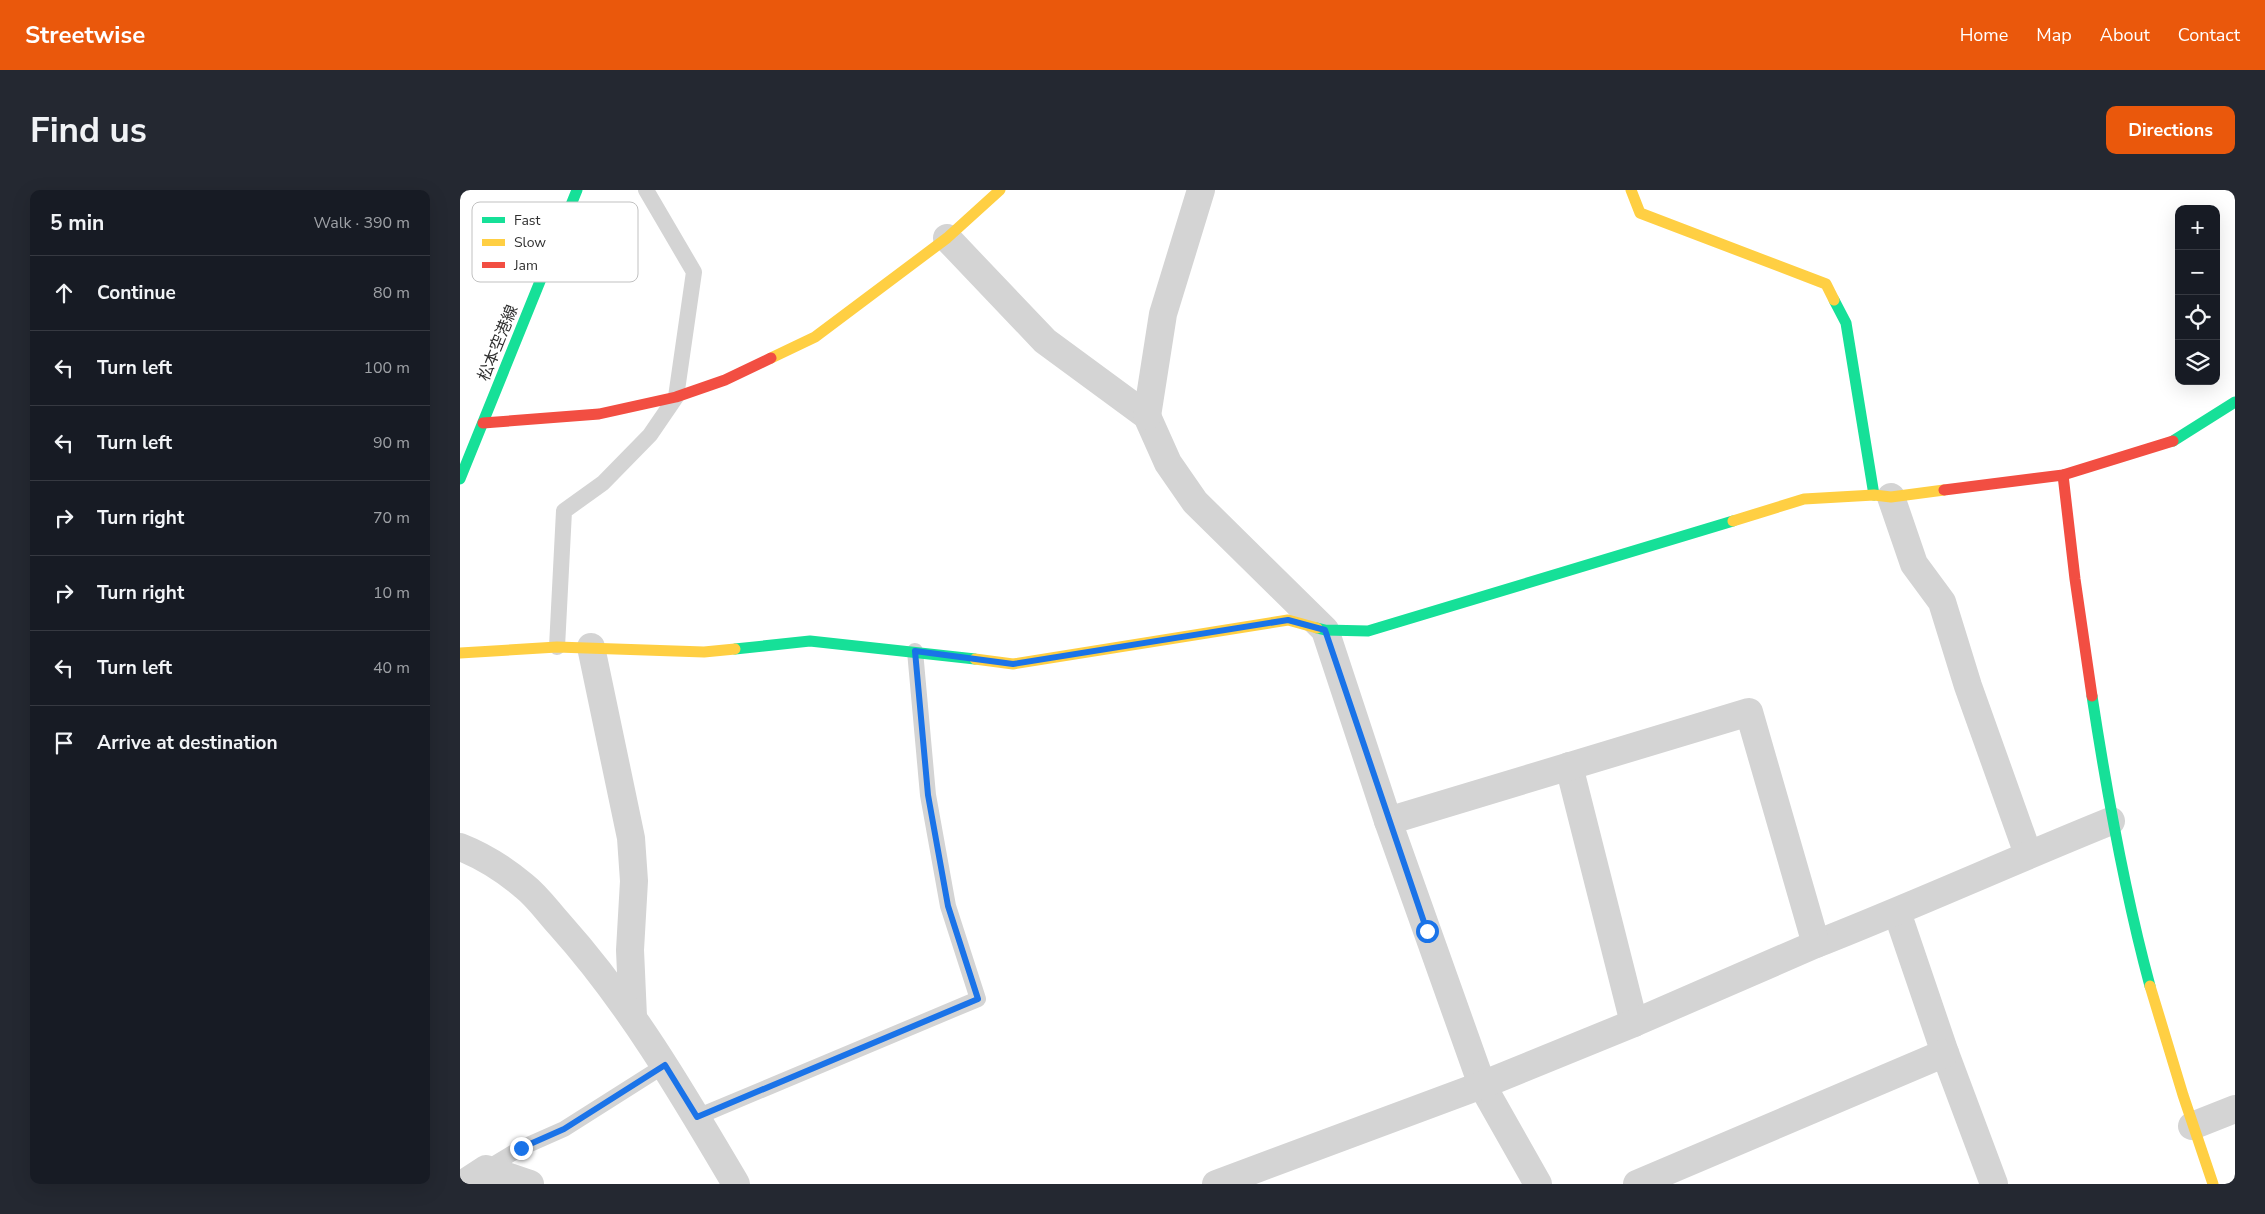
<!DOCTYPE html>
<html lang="en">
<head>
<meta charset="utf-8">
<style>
  body { margin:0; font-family:"Nunito Sans","Noto Sans JP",sans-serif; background:#242831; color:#f1f3f6 }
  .controls { position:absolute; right:15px; top:15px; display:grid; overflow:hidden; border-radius:10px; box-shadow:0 5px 20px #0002 }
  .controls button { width:45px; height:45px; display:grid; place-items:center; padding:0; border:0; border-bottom:1px solid #363941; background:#171b24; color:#f1f3f6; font:25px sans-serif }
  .stop { position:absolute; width:15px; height:15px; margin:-11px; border:4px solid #1a73e8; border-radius:50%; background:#fff }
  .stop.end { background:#1a73e8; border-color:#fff; box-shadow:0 1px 5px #0008 }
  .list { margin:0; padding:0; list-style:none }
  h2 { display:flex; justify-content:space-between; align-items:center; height:65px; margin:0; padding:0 20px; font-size:21px }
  h2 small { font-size:16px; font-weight:400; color:#9ea1a6 }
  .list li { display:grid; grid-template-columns:32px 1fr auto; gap:15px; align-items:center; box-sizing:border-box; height:75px; padding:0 20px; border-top:1px solid #363941 }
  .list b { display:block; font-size:19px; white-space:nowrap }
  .list em { font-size:16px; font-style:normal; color:#9ea1a6 }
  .icon { flex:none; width:28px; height:28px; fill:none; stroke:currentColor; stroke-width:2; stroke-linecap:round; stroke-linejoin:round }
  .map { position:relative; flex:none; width:1775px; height:994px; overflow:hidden; border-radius:10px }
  header { display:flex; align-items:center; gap:30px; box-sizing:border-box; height:70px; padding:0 25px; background:#ea580c; color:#fff }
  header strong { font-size:24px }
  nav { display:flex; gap:28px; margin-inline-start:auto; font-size:18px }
  .intro { display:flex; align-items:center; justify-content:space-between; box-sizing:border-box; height:120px; padding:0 30px }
  h1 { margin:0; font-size:35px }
  .button { padding:12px 22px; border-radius:10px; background:#ea580c; color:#fff; font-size:18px; font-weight:700 }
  main { display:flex; gap:30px; padding:0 30px }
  aside { flex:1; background:#171b24; border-radius:10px; box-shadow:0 5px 20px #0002 }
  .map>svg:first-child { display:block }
</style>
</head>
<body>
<header>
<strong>Streetwise</strong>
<nav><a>Home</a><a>Map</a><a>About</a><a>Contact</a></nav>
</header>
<div class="intro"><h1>Find us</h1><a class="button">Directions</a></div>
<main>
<aside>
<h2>5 min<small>Walk · 390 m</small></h2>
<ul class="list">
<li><svg class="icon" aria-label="ahead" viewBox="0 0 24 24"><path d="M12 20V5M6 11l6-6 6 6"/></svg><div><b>Continue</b></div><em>80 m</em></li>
<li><svg class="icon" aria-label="left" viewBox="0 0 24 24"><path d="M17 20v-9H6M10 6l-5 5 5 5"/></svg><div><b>Turn left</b></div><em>100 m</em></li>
<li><svg class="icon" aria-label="left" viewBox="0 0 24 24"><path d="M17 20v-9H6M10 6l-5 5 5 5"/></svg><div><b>Turn left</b></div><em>90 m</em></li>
<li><svg class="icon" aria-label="right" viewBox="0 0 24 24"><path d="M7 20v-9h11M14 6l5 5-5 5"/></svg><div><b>Turn right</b></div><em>70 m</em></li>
<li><svg class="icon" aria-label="right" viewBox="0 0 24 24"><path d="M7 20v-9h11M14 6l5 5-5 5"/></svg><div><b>Turn right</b></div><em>10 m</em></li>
<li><svg class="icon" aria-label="left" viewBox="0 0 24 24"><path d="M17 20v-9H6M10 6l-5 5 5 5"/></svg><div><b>Turn left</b></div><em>40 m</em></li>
<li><svg class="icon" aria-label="arrive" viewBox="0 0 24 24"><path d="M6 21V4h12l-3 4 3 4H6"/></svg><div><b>Arrive at destination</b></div></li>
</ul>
</aside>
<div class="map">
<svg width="1775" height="994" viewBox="0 0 1775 994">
  <rect width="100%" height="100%" fill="#fff"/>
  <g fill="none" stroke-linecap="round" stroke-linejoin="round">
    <g stroke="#d4d4d4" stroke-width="16">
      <path d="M97,457L104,321L143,293L190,245L216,207L234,82L186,0"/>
      <path d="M237,927L518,809L488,716L468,605L455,461"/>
      <path d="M26,979L61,958L104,939L205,875"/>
    </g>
    <g stroke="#d4d4d4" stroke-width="28">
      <path d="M487,48L585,151L687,226L708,273L735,312L865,440L928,631L1022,895L1078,994"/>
      <path d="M687,226L703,124L741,0"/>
      <path d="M1431,307L1454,374L1482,412L1508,496L1568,664"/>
      <path d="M131,457L171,648L174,691L170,760L173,827"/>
      <path d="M1109,576L1174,833"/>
      <path d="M0,657C23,666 45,680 64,696C78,707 88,722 100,735C170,813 223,904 276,994"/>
      <path d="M1437,722L1485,863L1534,994"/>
      <path d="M1356,754C1455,715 1552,671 1651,631"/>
      <path d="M1732,936L1775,919"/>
      <path d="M3,994L26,979L70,994"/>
      <path d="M756,994L1022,895L1174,833L1356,754L1289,522L928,631"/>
      <path d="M1177,994L1485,863"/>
    </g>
    <g stroke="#16e098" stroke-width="11">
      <path d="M1374,110L1386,133L1414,305"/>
      <path d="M1713,251L1775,212"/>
      <path d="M0,289L117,0"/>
      <path d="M857,438L865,440L908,441L1273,331"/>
      <path d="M275,459L350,451L515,469"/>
      <path d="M1632,506C1647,604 1664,700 1690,796"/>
    </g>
    <g stroke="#ffcf43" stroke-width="11">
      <path d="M1171,0L1180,23L1366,94L1374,110"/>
      <path d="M311,168L355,147L487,48L540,0"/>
      <path d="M1273,331L1344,309L1414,305L1431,307L1484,300"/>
      <path d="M0,463L97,457L244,462L275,459"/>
      <path d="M515,469L553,474L828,430L857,438"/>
      <path d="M1690,796L1723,905L1753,994"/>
    </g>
    <g stroke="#f24e42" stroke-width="11">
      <path d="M23,233L139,224L216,207L265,190L311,168"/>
      <path d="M1603,285L1615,389L1632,506"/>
      <path d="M1484,300L1603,285L1713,251"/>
    </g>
  </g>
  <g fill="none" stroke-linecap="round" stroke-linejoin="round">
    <path stroke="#1a73e8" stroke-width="6" d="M61,958L104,939L205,875L237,927L518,809L488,716L468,605L455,461L553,474L828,430L865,440L967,741"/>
  </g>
  <g text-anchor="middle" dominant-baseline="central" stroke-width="5" stroke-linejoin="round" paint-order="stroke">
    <g font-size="16" fill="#2f2f2f" stroke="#fff">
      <text transform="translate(38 153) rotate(-68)">松本空港線</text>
    </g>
  </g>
  <rect x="12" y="12" width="166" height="80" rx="8" fill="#fff" stroke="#c1c1c1" stroke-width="1"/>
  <rect x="22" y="27" width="23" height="6" fill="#16e098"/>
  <rect x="22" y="49" width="23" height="7" fill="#ffcf43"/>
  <rect x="22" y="72" width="23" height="6" fill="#f24e42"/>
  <g font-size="14" fill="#2f2f2f">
    <text x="54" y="35">Fast</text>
    <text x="54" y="57">Slow</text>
    <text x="54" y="80">Jam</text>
  </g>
</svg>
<div class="controls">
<button>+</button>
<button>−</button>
<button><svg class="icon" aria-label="locate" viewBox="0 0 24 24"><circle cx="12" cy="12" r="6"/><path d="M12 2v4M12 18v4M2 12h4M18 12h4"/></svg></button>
<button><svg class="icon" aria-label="layers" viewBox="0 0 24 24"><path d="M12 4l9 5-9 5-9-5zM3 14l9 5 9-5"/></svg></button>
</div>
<div class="stop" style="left:967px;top:741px"></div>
<div class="stop end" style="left:61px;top:958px"></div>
</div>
</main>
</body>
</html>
